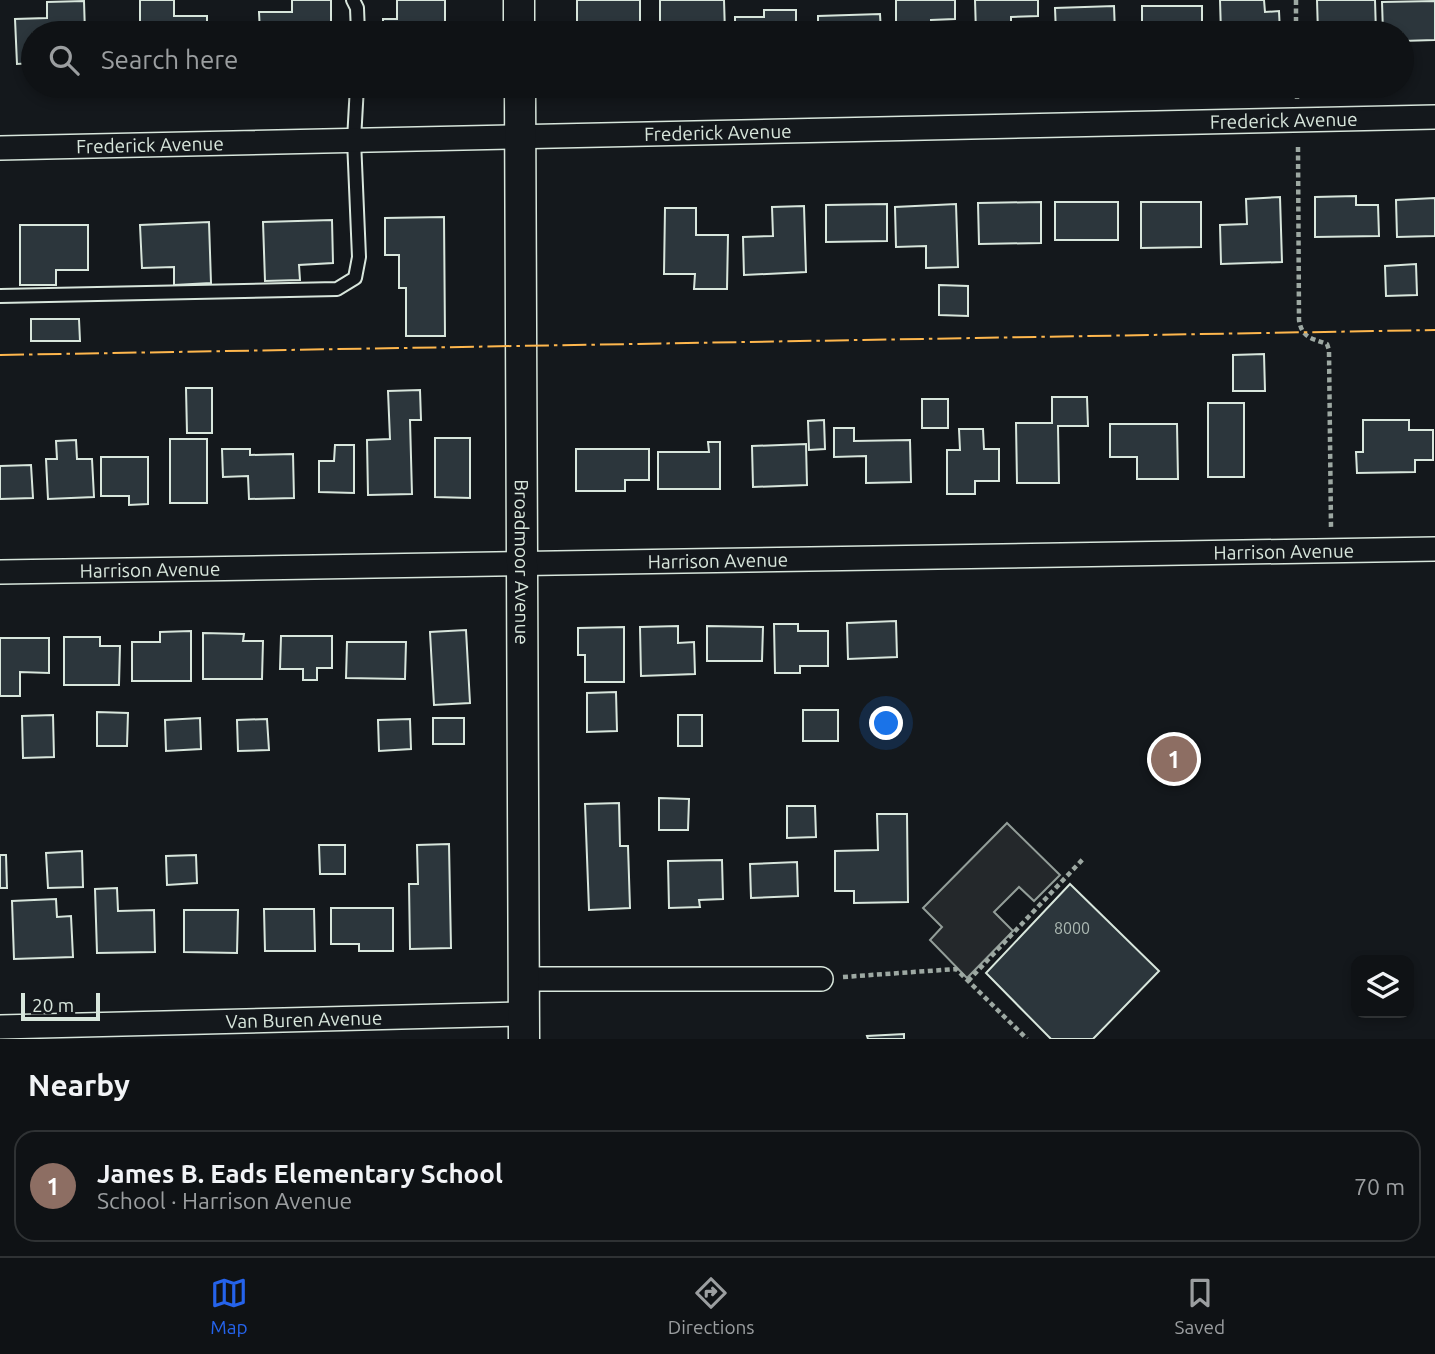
<!DOCTYPE html>
<html lang="en">
<head>
<meta charset="utf-8">
<style>
  body { margin:0; font-family:Ubuntu,sans-serif; background:#1d2022; color:#f1f3f6 }
  .controls { position:absolute; right:21px; bottom:21px; display:grid; overflow:hidden; border-radius:14px; box-shadow:0 4px 10px #0003 }
  .controls button { width:63px; height:63px; display:grid; place-items:center; padding:0; border:0; border-bottom:2px solid #2f3234; background:#0f1215; color:#f1f3f6; font:35px sans-serif }
  .scale { position:absolute; left:21px; bottom:18px; width:79px; box-sizing:border-box; padding-left:7px; border:4px solid #d8e6dc; border-top:0; font-size:19px; line-height:24px; white-space:nowrap; color:#d8e6dc; -webkit-text-stroke:5px #14181c; paint-order:stroke }
  .you { position:absolute; left:887px; top:724px; width:24px; height:24px; margin:-18px; border:5px solid #fff; border-radius:50%; background:#1a73e8; box-shadow:0 0 0 10px #1a73e833 }
  .badge { display:grid; place-items:center; width:46px; height:46px; border-radius:50%; background:#2563eb; color:#fff; font-size:23px; font-weight:700 }
  .pin { position:absolute; translate:-50% -50%; border:4px solid #fff; box-shadow:0 2px 7px #0006 }
  .list { margin:0; padding:0; list-style:none }
  h2 { display:flex; justify-content:space-between; align-items:center; height:91px; margin:0; padding:0 28px; font-size:30px }
  h2 small { font-size:23px; font-weight:400; color:#9b9ea0 }
  .list li { display:grid; grid-template-columns:46px 1fr auto; gap:21px; align-items:center; box-sizing:border-box; height:112px; margin:0 14px 14px; padding:0 14px; border:2px solid #2f3234; border-radius:21px }
  .list b { display:block; font-size:26px; white-space:nowrap }
  .list p { margin:0; font-size:23px; white-space:nowrap; color:#9b9ea0 }
  .list em { font-size:23px; font-style:normal; color:#9b9ea0 }
  .icon { flex:none; width:38px; height:38px; fill:none; stroke:currentColor; stroke-width:2; stroke-linecap:round; stroke-linejoin:round }
  .map { position:relative; flex:none; width:1435px; height:1039px; overflow:hidden }
  .search { position:absolute; background:#0f1215; box-shadow:0 4px 10px #0003; left:21px; right:21px; top:21px; height:77px; display:flex; align-items:center; gap:18px; box-sizing:border-box; padding:0 24px; border-radius:38px; color:#9b9ea0; font-size:26px }
  .sheet { height:217px; background:#0f1215 }
  nav { display:flex; justify-content:space-around; align-items:center; box-sizing:border-box; height:98px; border-top:2px solid #2f3234; background:#0f1215; font-size:19px; color:#9b9ea0 }
  nav a { display:grid; justify-items:center; gap:4px }
  nav .on { color:#2563eb }
  .map>svg:first-child { display:block }
</style>
</head>
<body>
<div class="map">
<svg width="1435" height="1039" viewBox="0 0 1435 1039">
  <rect width="100%" height="100%" fill="#14181c"/>
  <path fill="#24282b" stroke="#939e99" stroke-width="2" d="M1007,823L1060,875L1034,901L1019,887L994,912L1013,931L967,978L930,940L942,927L923,908Z"/>
  <g fill="#2c363c" stroke="#d8e6dc" stroke-width="2">
    <path d="M140,0H174V16H207V33H140Z"/>
    <path d="M292,0H331V33H260L259,12H292Z"/>
    <path d="M397,0H445V33H383V19H397Z"/>
    <path d="M577,0H640V33H607V28H577Z"/>
    <path d="M660,0H724L725,33L660,31Z"/>
    <path d="M896,0H955V19L931,20V33H896Z"/>
    <path d="M975,0H1038V16L1011,17V33H976Z"/>
    <path d="M1220,0H1264L1265,12L1279,11L1280,33H1221Z"/>
    <path d="M1317,0H1375L1376,33H1318Z"/>
    <path d="M84,1L85,33H33V63L17,64L15,19L47,18V2Z"/>
    <path d="M1435,1V40L1402,41V33H1383L1382,2Z"/>
    <path d="M1114,6L1115,33H1056L1055,8Z"/>
    <rect x="1142" y="6" width="60" height="27"/>
    <path d="M764,10H796V33H735V17H764Z"/>
    <path d="M880,14L881,33H818V16Z"/>
    <path d="M1356,196V205H1378L1379,236L1315,237V197Z"/>
    <path d="M1280,197L1282,262L1221,264L1220,225L1247,224L1246,199Z"/>
    <path d="M1435,198V236L1397,237L1396,200Z"/>
    <path d="M1041,202V243L979,244L978,203Z"/>
    <rect x="1055" y="202" width="63" height="38"/>
    <path d="M1141,202H1201V247L1141,248Z"/>
    <path d="M887,204V241L826,242V205Z"/>
    <path d="M956,204L958,267L926,268V246L896,247L895,207Z"/>
    <path d="M804,206L806,272L744,275L743,237L773,236L772,207Z"/>
    <path d="M665,208H696V235H728L727,289H694L695,274H664Z"/>
    <path d="M444,217L445,336H406V288H399V255H385V218Z"/>
    <path d="M332,220L333,263L299,265L300,280L265,281L263,222Z"/>
    <path d="M209,222L211,283L174,285V267L142,268L140,225Z"/>
    <path d="M20,225H88V270H56V285H20Z"/>
    <path d="M1416,264L1417,295L1386,296L1385,266Z"/>
    <path d="M939,285L968,286V316L939,315Z"/>
    <path d="M31,319H79L80,341H31Z"/>
    <path d="M1264,354L1265,391H1233V355Z"/>
    <path d="M186,388H212V433H187Z"/>
    <path d="M420,390L421,420H410L412,494L368,495L367,440L390,439L388,391Z"/>
    <path d="M1052,397H1087L1088,426H1058L1059,483H1017L1016,423H1052Z"/>
    <rect x="922" y="399" width="26" height="29"/>
    <rect x="1208" y="403" width="36" height="74"/>
    <path d="M824,420L825,449L809,450L808,421Z"/>
    <path d="M1363,420H1409V430H1433V460H1415V472L1357,473L1356,452H1363Z"/>
    <path d="M1110,424H1177L1178,479H1137V457H1110Z"/>
    <path d="M834,428H854V441L910,440L911,482L866,483V456L834,457Z"/>
    <path d="M959,429H983L984,449H999V481H975V494H947V450H960Z"/>
    <path d="M435,438H470V498L435,497Z"/>
    <rect x="170" y="439" width="37" height="64"/>
    <path d="M76,440L77,459H92L94,497L48,499L46,459H57L56,441Z"/>
    <path d="M708,442H720V489H658V452H709Z"/>
    <path d="M806,444L807,485L753,487L752,446Z"/>
    <path d="M335,445H354V493L319,492V461H334Z"/>
    <path d="M222,449H250V455L293,454L294,498L249,499L248,476L223,477Z"/>
    <path d="M576,449H649V480H625V491H576Z"/>
    <path d="M101,457H148V504L129,505V496H101Z"/>
    <path d="M31,465L33,498L0,499V466Z"/>
    <path d="M896,621L897,657L848,659L847,623Z"/>
    <path d="M774,624H798V631H828V666H800V673H775Z"/>
    <path d="M678,626V643L694,642L695,674L641,676L640,627Z"/>
    <path d="M707,626L763,627L762,661H707Z"/>
    <path d="M624,627V682H585V655H578V628Z"/>
    <path d="M466,630L470,703L434,705L430,632Z"/>
    <path d="M191,631V681H132V642H160V632Z"/>
    <path d="M203,633L244,634L243,641H263L262,679H203Z"/>
    <path d="M281,636H332V668H317V680H303V669H280Z"/>
    <path d="M64,637H100V646H120L119,685H64Z"/>
    <path d="M0,638H49V673L20,672V696H0Z"/>
    <path d="M347,642H406L405,679L346,678Z"/>
    <path d="M616,692L617,731L587,732V693Z"/>
    <rect x="803" y="710" width="35" height="31"/>
    <path d="M97,712L128,713L127,746H97Z"/>
    <path d="M53,715L54,757L23,758L22,716Z"/>
    <rect x="678" y="715" width="24" height="31"/>
    <path d="M200,718L201,749L166,751L165,720Z"/>
    <rect x="433" y="718" width="31" height="26"/>
    <path d="M267,719L269,750L238,751L237,720Z"/>
    <path d="M410,719L411,749L379,751L378,720Z"/>
    <path d="M659,798L689,799L688,830H659Z"/>
    <path d="M619,803L620,846H628L630,908L589,910L585,804Z"/>
    <path d="M787,806H815L816,837L787,838Z"/>
    <path d="M877,814H907L908,902L854,903V891H835V851L878,850Z"/>
    <path d="M449,844L451,948L410,949L409,884H418L417,845Z"/>
    <path d="M319,845H345V874H320Z"/>
    <path d="M82,851L83,887L48,888L46,853Z"/>
    <path d="M0,855H6L7,888H0Z"/>
    <path d="M196,855L197,883L167,885L166,856Z"/>
    <path d="M722,860L723,899L699,900L700,907L669,908L668,861Z"/>
    <path d="M797,862L798,896L751,898L750,864Z"/>
    <path d="M1070,884L1159,971L1093,1039H1051L986,973Z"/>
    <path d="M117,888L118,911L154,910L155,952L97,953L95,889Z"/>
    <path d="M56,899L57,917L71,916L73,957L14,959L12,901Z"/>
    <path d="M331,908H393V951H359V944H331Z"/>
    <path d="M264,909H314L315,951H265Z"/>
    <path d="M184,910H238L237,953L184,952Z"/>
    <path d="M904,1034V1039H868L867,1036Z"/>
  </g>
  <g fill="none" stroke-linecap="round" stroke-linejoin="round">
    <defs>
      <g id="service">
        <path d="M353,0L357,8L358,33"/>
        <path d="M0,296L337,289L355,278L359,257L354,140L357,86"/>
      </g>
      <g id="minor">
        <path id="s1" d="M0,148L1435,117"/>
        <path id="s2" d="M0,572L1435,549"/>
        <path d="M523,979H821"/>
        <path id="s3" d="M0,1027L524,1014"/>
      </g>
      <g id="tertiary">
        <path d="M519,0V33"/>
        <path id="s4" d="M520,86L524,1039"/>
      </g>
    </defs>
    <use href="#service" stroke="#d8e6dc" stroke-width="16"/>
    <use href="#minor" stroke="#d8e6dc" stroke-width="26"/>
    <use href="#tertiary" stroke="#d8e6dc" stroke-width="33"/>
    <g stroke="#9da8a2" stroke-width="4.5" stroke-dasharray="5 3.5" stroke-linecap="butt">
      <path d="M1296,0V33"/>
      <path d="M1297,86V99"/>
      <path d="M1298,147L1299,320C1302,338 1311,338 1327,344L1329,350L1331,527"/>
      <path d="M843,977L956,969L1027,1039"/>
      <path d="M968,981L1083,859"/>
    </g>
    <use href="#service" stroke="#14181c" stroke-width="12"/>
    <use href="#minor" stroke="#14181c" stroke-width="23"/>
    <use href="#tertiary" stroke="#14181c" stroke-width="30"/>
    <path stroke="#ffb74d" stroke-width="2" stroke-dasharray="24 5 3.5 5" stroke-linecap="butt" d="M0,355L1435,330"/>
  </g>
  <g text-anchor="middle" dominant-baseline="central" stroke-width="5" stroke-linejoin="round" paint-order="stroke">
    <g font-size="16" fill="#adbab4">
      <text x="1072" y="928">8000</text>
    </g>
    <g font-size="19" fill="#d8e6dc" stroke="#14181c">
      <text stroke="none"><textPath href="#s1" startOffset="1284">Frederick Avenue</textPath></text>
      <text stroke="none"><textPath href="#s1" startOffset="718">Frederick Avenue</textPath></text>
      <text stroke="none"><textPath href="#s1" startOffset="150">Frederick Avenue</textPath></text>
      <text stroke="none"><textPath href="#s2" startOffset="1284">Harrison Avenue</textPath></text>
      <text stroke="none"><textPath href="#s2" startOffset="718">Harrison Avenue</textPath></text>
      <text stroke="none"><textPath href="#s4" startOffset="476">Broadmoor Avenue</textPath></text>
      <text stroke="none"><textPath href="#s2" startOffset="150">Harrison Avenue</textPath></text>
      <text stroke="none"><textPath href="#s3" startOffset="304">Van Buren Avenue</textPath></text>
    </g>
  </g>
</svg>
<div class="controls">
<button><svg class="icon" aria-label="layers" viewBox="0 0 24 24"><path d="M12 4l9 5-9 5-9-5zM3 14l9 5 9-5"/></svg></button>
</div>
<div class="scale">20 m</div>
<div class="you"></div>
<div class="pin badge" style="left:1174px;top:759px;background:#8d6e63">1</div>
<div class="search"><svg class="icon" aria-label="search" viewBox="0 0 24 24"><circle cx="10" cy="10" r="6"/><path d="M15 15l6 6"/></svg>Search here</div>
</div>
<section class="sheet">
<h2>Nearby<small></small></h2>
<ul class="list">
<li><span class="badge" style="background:#8d6e63">1</span><div><b>James B. Eads Elementary School</b><p>School · Harrison Avenue</p></div><em>70 m</em></li>
</ul>
</section>
<nav>
<a class="on"><svg class="icon" aria-label="map" viewBox="0 0 24 24"><path d="M3 6l6-2 6 2 6-2v14l-6 2-6-2-6 2zM9 4v14M15 6v14"/></svg>Map</a>
<a><svg class="icon" aria-label="directions" viewBox="0 0 24 24"><path d="M12 3l9 9-9 9-9-9zM9 14v-3h6M13 9l2 2-2 2"/></svg>Directions</a>
<a><svg class="icon" aria-label="saved" viewBox="0 0 24 24"><path d="M7 4h10v16l-5-4-5 4z"/></svg>Saved</a>
</nav>
</body>
</html>
